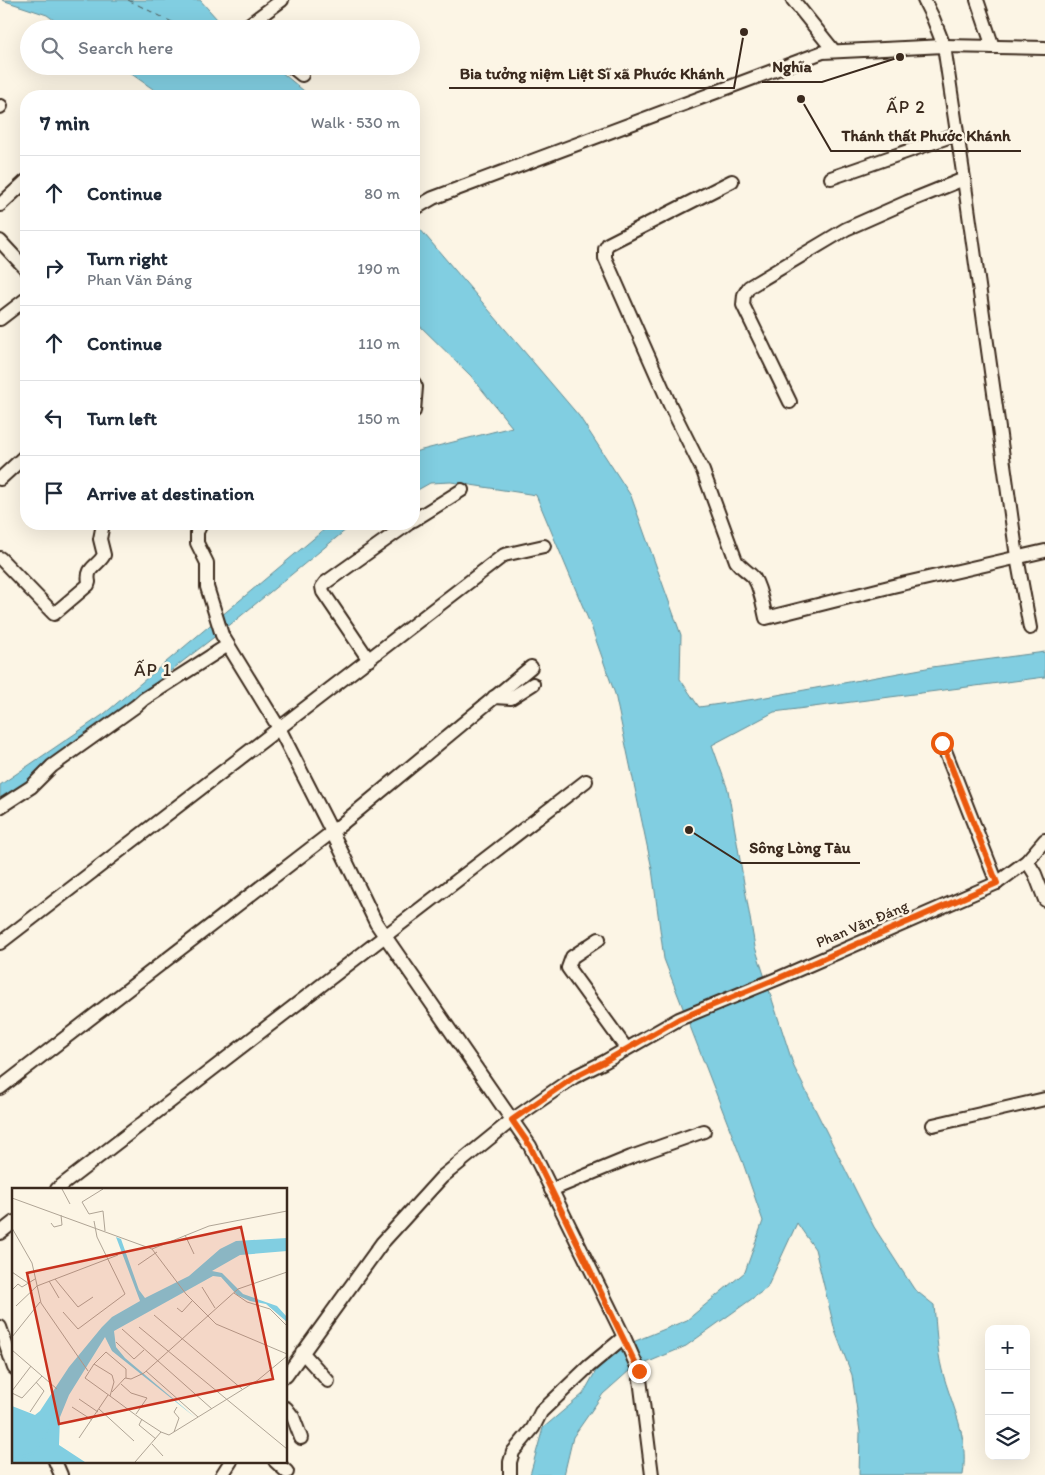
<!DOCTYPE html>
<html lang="en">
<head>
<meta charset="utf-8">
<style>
  body { margin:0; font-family:Itim,sans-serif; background:#f6f6f7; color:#1f2937 }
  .controls { position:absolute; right:15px; bottom:15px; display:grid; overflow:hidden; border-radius:10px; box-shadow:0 5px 20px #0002 }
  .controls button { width:45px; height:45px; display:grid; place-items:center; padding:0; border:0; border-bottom:1px solid #e0e1e3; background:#fff; color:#1f2937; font:25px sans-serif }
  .stop { position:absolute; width:15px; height:15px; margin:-11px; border:4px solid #ea580c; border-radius:50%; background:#fff }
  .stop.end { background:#ea580c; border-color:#fff; box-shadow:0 1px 5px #0008 }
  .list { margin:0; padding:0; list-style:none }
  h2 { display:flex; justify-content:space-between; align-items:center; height:65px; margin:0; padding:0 20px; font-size:21px }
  h2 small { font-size:16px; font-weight:400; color:#747a83 }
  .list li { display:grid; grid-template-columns:32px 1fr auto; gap:15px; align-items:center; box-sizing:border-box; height:75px; padding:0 20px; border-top:1px solid #e0e1e3 }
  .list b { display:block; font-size:19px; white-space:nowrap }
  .list p { margin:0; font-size:16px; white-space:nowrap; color:#747a83 }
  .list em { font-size:16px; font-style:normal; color:#747a83 }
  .icon { flex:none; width:28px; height:28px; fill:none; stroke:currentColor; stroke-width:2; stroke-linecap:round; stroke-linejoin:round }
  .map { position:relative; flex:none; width:1045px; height:1475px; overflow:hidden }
  .search { position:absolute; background:#fff; box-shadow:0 5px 20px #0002; left:20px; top:20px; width:400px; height:55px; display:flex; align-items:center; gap:12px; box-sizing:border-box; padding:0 18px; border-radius:28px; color:#747a83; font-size:19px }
  .panel { position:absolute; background:#fff; box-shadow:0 5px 20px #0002; left:20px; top:90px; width:400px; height:440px; border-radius:20px }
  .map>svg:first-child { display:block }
</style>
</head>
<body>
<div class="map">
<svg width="1045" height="1475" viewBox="0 0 1045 1475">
  <rect width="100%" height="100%" fill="#fcf5e5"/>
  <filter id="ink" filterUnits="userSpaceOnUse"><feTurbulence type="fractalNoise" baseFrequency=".02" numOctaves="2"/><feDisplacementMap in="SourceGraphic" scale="10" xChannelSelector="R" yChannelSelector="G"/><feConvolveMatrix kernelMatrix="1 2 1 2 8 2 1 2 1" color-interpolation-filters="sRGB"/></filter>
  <g filter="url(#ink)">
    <g fill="#81cee1" stroke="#658c93">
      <path d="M2,0H200L226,29H66L47,15Z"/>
      <path d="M120,66H274L310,96H163Z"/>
      <path d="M414,222L579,416L631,496L681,635L680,679L699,707L755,699L932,667L1045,652V677L774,712L712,745L728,790L755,947L794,1067L874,1227L914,1289L934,1305C936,1326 937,1350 942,1370C952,1407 969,1435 963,1475H859L860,1432L852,1375L835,1331L815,1249L797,1223L767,1288L686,1346L630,1370L603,1394L573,1437L564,1475H530L543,1428L583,1394L606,1353L687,1320L745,1272L763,1221L743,1163L664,959L652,869L615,694L591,626L536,495L451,482L430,483L414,492V452L512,427L471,376L414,320Z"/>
      <path d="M331,524H357L347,529L231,624L0,803V785L104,714Z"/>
    </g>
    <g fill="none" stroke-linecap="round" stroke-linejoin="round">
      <path stroke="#4c534f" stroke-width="1" stroke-dasharray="6 5" stroke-linecap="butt" d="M128,0L186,29"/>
      <defs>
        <g id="minor">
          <path d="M793,0L834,51"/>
          <path d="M924,0L933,18L944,46L964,179L1017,557L1030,628"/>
          <path d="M977,0L993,47"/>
          <path d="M243,29L282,0"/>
          <path d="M291,66L302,75"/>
          <path d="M0,107L1,106"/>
          <path d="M831,178L957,134"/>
          <path d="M732,181L608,244L605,249V258L670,405L703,471L736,561C741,568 749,572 754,578C761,589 763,606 766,618L893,586L1045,551"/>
          <path d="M0,205L26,181"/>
          <path d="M414,209L433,198L823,52L944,46L1045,48"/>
          <path d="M0,241L26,269"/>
          <path d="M0,319L26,299"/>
          <path d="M414,383L416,387L414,411"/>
          <path d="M790,402L743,305L744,295L749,287L846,229L907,202L964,179"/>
          <path d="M0,479L26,455"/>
          <path d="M414,520L462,490"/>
          <path d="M201,524L197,532V543L207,563V587L222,635L279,728L332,832L376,923L530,1146L624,1337L639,1371L652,1475"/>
          <path d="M0,558L54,614L88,585L89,582C86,567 97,567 104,555L100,539L103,524"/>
          <path d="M369,660L323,592L322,587L325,583L408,524"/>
          <path d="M494,697L511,698L533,684"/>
          <path d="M942,743L997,883"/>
          <path d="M0,807L31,787L52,766L136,706L144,699L228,645"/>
          <path d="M1027,861L1035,874L1045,900"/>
          <path d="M599,939L572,957L568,968L626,1048"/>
          <path d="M0,943L504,555L544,546"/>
          <path d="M0,1088L332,832L531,667"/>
          <path d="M933,1125L1045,1099"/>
          <path d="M57,1189L586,781"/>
          <path d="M551,1190L631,1157L704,1131"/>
          <path d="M0,1233L14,1222"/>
          <path d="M0,1327L14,1368"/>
          <path d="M302,1352L328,1381"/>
          <path d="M286,1376L382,1243L442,1177L512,1120L574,1077L604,1062L679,1019L779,978L997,883L1027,861L1045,840"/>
          <path d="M286,1408L293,1417L301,1438"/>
          <path d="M55,1461L61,1475"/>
          <path d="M275,1461L287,1472"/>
          <path d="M222,1475L231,1461"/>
          <path d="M510,1475V1462L513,1452L533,1428L541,1412L588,1367L624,1337"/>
        </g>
      </defs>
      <use href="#minor" stroke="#3b2a1e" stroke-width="16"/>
      <use href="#minor" stroke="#fcf5e5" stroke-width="12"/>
    </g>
  </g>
  <g fill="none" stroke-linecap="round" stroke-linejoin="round" filter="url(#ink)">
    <path stroke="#ea580c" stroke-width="6" d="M639,1371L530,1146L512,1120L574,1077L604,1062L679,1019L779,978L997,883L942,743"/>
  </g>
  <g text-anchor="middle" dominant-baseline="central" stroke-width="5" stroke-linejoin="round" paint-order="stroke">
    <g font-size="15" fill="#3b2a1e" stroke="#fcf5e5">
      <text transform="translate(862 924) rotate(-23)">Phan Văn Đáng</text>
    </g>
    <g font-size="18" letter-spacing="1" fill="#3b2a1e" stroke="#fcf5e5">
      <text x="906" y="107">ẤP 2</text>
      <text x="153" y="670">ẤP 1</text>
    </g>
  </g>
  <g transform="translate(12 1188)">
    <rect width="275" height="275" fill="#fcf5e5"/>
    <path d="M104,49L109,51L127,102L133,110L177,88L208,61L224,53L275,50V63L228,67L200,83L210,85L231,106L265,118L275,129V134L254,116L238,113L225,107L209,89L201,88L102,143L104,159L113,170L184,230L100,163L93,149L57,207L48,229L47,257L73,274H0V218L23,227L28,223L57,179L90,139L100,129L128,113Z" fill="#81cee1"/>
    <path fill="none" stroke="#81cee1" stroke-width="2.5" d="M0,265L19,274M0,272L21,265L37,244L46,202"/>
    <path fill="none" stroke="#afa495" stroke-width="1" d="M50,1L58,16M91,1L70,14L77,26L91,23L93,43M0,10L140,61L174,106L204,136L275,166M39,35L42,39L50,37L49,27M0,40L20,75L29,115L76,183M173,47L182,66M140,61L197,38L275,23M126,77L145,64M0,84L16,95M43,91L66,119L81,109M37,93L47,110M190,99L203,120M0,102L6,96L10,99L23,91M222,105L235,114L258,121L275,138M4,118L25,98L106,67M165,120L170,124L180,113M51,124L66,141L113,106L85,49L82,33M142,127L230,201M127,139L275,261M110,141L200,221M0,149L28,114M104,154L122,171L132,162M0,162L45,201M82,176L94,164L114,181V190M134,183L186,229M109,196L119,205L135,210L124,226M0,203L19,178M100,204L113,190L119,191L132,185L226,101L275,84M0,205L10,210L30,188M98,208L102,194L100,187L82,176L73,190L98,208L129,231L149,244L157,247L246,192L275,168M67,211L86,224M60,219L80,232M87,221L122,253M18,224L32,203L24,194M130,231L127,237L144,251M162,244L167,230L162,224L165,219M67,250L96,207M140,256L151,268M123,274L149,244"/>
    <path fill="#c8321e" fill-opacity="0.15" stroke="#c8321e" stroke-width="2.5" d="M229,39L261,191L47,236L15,85Z"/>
    <rect width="275" height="275" fill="none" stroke="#3b2a1e" stroke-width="2.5"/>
  </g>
  <path fill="none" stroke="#3b2a1e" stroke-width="2" d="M900 57L822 82H762M744 32L734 88H449M801 99L831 151H1021M689 830L741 863H860"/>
  <g fill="#3b2a1e" stroke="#fcf5e5" stroke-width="2">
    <circle cx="900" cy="57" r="5"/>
    <circle cx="744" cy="32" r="5"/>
    <circle cx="801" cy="99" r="5"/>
    <circle cx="689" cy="830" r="5"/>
  </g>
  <g font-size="16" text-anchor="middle" font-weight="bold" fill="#3b2a1e" stroke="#fcf5e5" stroke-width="5" stroke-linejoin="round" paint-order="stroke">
    <text x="792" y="72">Nghĩa</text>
    <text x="592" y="79">Bia tưởng niệm Liệt Sĩ xã Phước Khánh</text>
    <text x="926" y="141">Thánh thất Phước Khánh</text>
    <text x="800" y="853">Sông Lòng Tàu</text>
  </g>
</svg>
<div class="controls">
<button>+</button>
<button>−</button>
<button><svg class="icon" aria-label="layers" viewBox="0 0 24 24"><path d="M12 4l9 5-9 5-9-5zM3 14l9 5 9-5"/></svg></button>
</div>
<div class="stop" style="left:942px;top:743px"></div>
<div class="stop end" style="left:639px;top:1371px"></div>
<div class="search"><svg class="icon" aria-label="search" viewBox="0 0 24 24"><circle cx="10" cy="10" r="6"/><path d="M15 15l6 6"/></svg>Search here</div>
<section class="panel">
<h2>7 min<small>Walk · 530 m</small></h2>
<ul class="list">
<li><svg class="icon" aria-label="ahead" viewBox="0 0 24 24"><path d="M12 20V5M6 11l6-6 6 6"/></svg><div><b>Continue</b></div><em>80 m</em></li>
<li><svg class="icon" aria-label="right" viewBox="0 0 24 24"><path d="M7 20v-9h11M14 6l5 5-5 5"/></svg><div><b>Turn right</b><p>Phan Văn Đáng</p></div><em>190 m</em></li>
<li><svg class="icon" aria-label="ahead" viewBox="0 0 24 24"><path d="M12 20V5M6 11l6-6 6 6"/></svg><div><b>Continue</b></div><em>110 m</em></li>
<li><svg class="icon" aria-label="left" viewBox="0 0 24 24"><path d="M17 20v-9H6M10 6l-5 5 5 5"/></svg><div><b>Turn left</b></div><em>150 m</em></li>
<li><svg class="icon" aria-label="arrive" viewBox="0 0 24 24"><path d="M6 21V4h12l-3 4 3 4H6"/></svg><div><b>Arrive at destination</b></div></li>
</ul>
</section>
</div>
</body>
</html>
